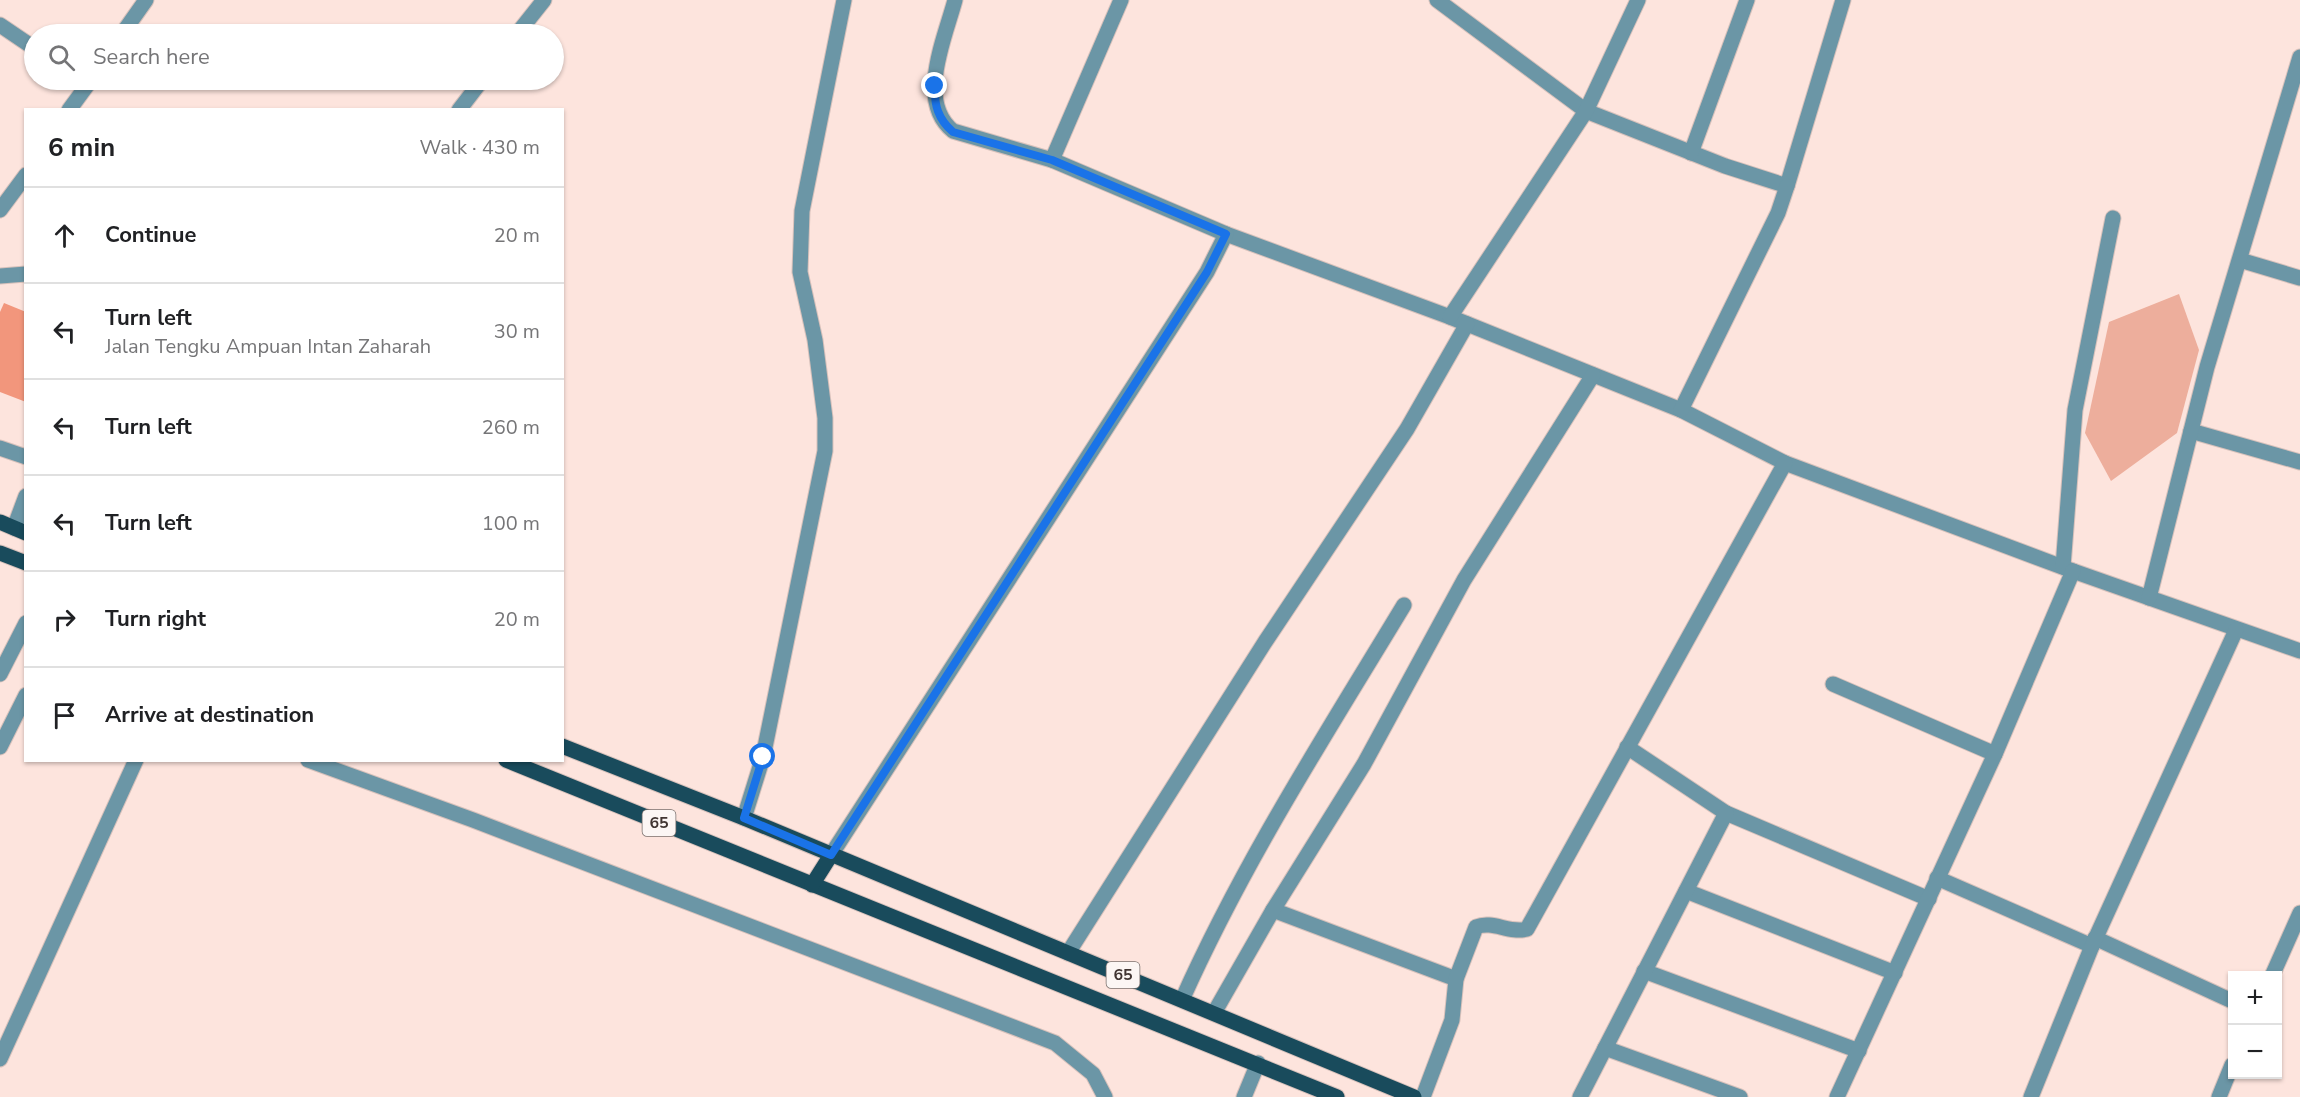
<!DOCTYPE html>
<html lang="en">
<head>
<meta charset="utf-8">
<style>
  body { margin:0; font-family:"Nunito Sans",sans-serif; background:#f2f2f2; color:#202124 }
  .controls { position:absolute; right:18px; bottom:18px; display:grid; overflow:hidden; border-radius:0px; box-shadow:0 2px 4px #0004 }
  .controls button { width:54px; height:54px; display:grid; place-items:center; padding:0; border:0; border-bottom:2px solid #e0e0e0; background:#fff; color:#202124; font:30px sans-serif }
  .stop { position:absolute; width:18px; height:18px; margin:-14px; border:4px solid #1a73e8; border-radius:50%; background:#fff }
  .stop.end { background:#1a73e8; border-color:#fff; box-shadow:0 2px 6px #0008 }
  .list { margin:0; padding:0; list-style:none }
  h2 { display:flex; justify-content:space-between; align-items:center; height:78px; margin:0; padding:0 24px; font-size:26px }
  h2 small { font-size:20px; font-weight:400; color:#757577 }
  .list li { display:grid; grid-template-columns:39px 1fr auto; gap:18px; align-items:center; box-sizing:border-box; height:96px; padding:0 24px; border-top:2px solid #e0e0e0 }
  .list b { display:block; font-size:22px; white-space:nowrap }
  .list p { margin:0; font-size:20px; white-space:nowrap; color:#757577 }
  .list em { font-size:20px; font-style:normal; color:#757577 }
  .icon { flex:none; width:33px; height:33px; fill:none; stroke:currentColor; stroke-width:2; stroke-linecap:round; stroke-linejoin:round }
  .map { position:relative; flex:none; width:2300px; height:1097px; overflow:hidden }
  .search { position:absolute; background:#fff; box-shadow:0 2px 4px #0004; left:24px; top:24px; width:540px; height:66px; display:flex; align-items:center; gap:15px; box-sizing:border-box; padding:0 21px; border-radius:33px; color:#757577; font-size:22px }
  .panel { position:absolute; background:#fff; box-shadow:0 2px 4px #0004; left:24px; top:108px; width:540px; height:654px; border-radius:0px }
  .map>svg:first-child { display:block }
</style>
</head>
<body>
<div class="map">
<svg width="2300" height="1097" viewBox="0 0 2300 1097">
  <rect width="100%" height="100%" fill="#fde4dd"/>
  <path fill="#edae9c" d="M2179,294L2199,350L2177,433L2111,481L2085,433L2109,322Z"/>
  <path fill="#f2967c" d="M4,303L26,312V402L0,392V312Z"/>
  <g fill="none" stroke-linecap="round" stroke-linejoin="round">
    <defs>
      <g id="minor">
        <path d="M955,0C945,38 916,101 953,131L1052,160L1226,234L1450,317L1681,410L1785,463L2073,571L2300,651"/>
        <path d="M1437,0L1586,111L1725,166L1787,186L1843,0"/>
        <path d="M0,25L34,48"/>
        <path d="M122,34L146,0"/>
        <path d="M517,34L544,0"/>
        <path d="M69,110L91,80"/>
        <path d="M459,110L482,80"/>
        <path d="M1691,153L1747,0"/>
        <path d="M1052,160L1121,0"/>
        <path d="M0,210L26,175"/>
        <path d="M2240,260L2300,278"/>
        <path d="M0,276L26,274"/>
        <path d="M1450,317L1586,111L1638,0"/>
        <path d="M1681,410L1778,213L1787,186"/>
        <path d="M2191,431L2300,462"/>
        <path d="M0,448L26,457"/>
        <path d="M14,528L26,496"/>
        <path d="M2063,567L2075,410L2113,218"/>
        <path d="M2149,598L2207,367L2300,57"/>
        <path d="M0,674L26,623"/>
        <path d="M1833,684L1995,754"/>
        <path d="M0,747L26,695"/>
        <path d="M1627,747L1726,813L1929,899"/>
        <path d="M308,760L473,820L1055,1043L1093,1074L1105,1097"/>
        <path d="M744,818L763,757L825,451V418L815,340L800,272L802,211L844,0"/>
        <path d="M831,855L1207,272L1226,234"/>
        <path d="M1937,878L2092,946"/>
        <path d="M1686,891L1895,973"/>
        <path d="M1273,910L1456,979"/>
        <path d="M2095,938L2232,1001"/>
        <path d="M1068,953L1265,642L1407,429L1467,324"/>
        <path d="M1644,971L1859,1051"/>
        <path d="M2272,976L2300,913"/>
        <path d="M1182,1000C1244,861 1326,734 1404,605"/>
        <path d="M1214,1013L1273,910L1364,764L1464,580L1593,375"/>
        <path d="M1605,1048L1740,1097"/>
        <path d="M0,1059L136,760"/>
        <path d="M1244,1097L1258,1063"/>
        <path d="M1423,1097L1452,1020L1456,979L1476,927C1493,920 1509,934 1527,929L1785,463"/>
        <path d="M1580,1097L1726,813"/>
        <path d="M1837,1097L1995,754L2073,571"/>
        <path d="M2031,1097L2092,946L2236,630"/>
        <path d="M2219,1097L2232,1065"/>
      </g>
      <g id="major">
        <path d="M0,522L26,533"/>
        <path d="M0,553L26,563"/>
        <path d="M562,746L744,818L1414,1097"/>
        <path d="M506,760L1337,1097"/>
        <path d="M812,885L831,855"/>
      </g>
    </defs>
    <use href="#minor" stroke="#d7c1bb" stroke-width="17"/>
    <use href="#major" stroke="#d7c1bb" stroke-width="17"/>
    <use href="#minor" stroke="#6b96a6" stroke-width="15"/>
    <use href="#major" stroke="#194b5c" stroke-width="15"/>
  </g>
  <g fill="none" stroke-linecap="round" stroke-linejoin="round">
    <path stroke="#1a73e8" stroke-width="8" d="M763,757L744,818L831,855L1207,272L1226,234L1052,160L953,132C938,119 934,105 935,86"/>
  </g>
  <g text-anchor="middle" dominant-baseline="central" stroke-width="4.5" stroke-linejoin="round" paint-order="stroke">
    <g fill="#fcf6f4" stroke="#796f6c" stroke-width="1.5">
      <rect x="642.5" y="810" width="33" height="26" rx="4.5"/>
      <rect x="1106.5" y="962" width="33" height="26" rx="4.5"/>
    </g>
    <g font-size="16" font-weight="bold" fill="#413532">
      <text x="659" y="823">65</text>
      <text x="1123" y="975">65</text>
    </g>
  </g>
</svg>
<div class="controls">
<button>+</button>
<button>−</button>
</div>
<div class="stop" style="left:763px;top:757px"></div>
<div class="stop end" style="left:935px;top:86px"></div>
<div class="search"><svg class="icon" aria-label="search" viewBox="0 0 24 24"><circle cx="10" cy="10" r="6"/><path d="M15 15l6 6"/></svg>Search here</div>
<section class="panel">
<h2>6 min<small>Walk · 430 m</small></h2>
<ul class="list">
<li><svg class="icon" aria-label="ahead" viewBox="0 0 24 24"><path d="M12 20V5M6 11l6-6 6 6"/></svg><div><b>Continue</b></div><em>20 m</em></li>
<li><svg class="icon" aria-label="left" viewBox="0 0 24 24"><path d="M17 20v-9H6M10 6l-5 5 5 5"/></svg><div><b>Turn left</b><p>Jalan Tengku Ampuan Intan Zaharah</p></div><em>30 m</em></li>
<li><svg class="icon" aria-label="left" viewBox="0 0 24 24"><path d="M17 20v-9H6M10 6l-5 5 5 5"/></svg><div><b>Turn left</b></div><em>260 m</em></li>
<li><svg class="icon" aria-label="left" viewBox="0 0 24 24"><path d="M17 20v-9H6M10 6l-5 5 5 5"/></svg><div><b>Turn left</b></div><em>100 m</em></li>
<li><svg class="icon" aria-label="right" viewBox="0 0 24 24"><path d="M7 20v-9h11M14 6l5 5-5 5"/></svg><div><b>Turn right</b></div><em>20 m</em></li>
<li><svg class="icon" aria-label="arrive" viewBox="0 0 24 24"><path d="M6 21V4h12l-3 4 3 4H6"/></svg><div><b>Arrive at destination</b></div></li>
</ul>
</section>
</div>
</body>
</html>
